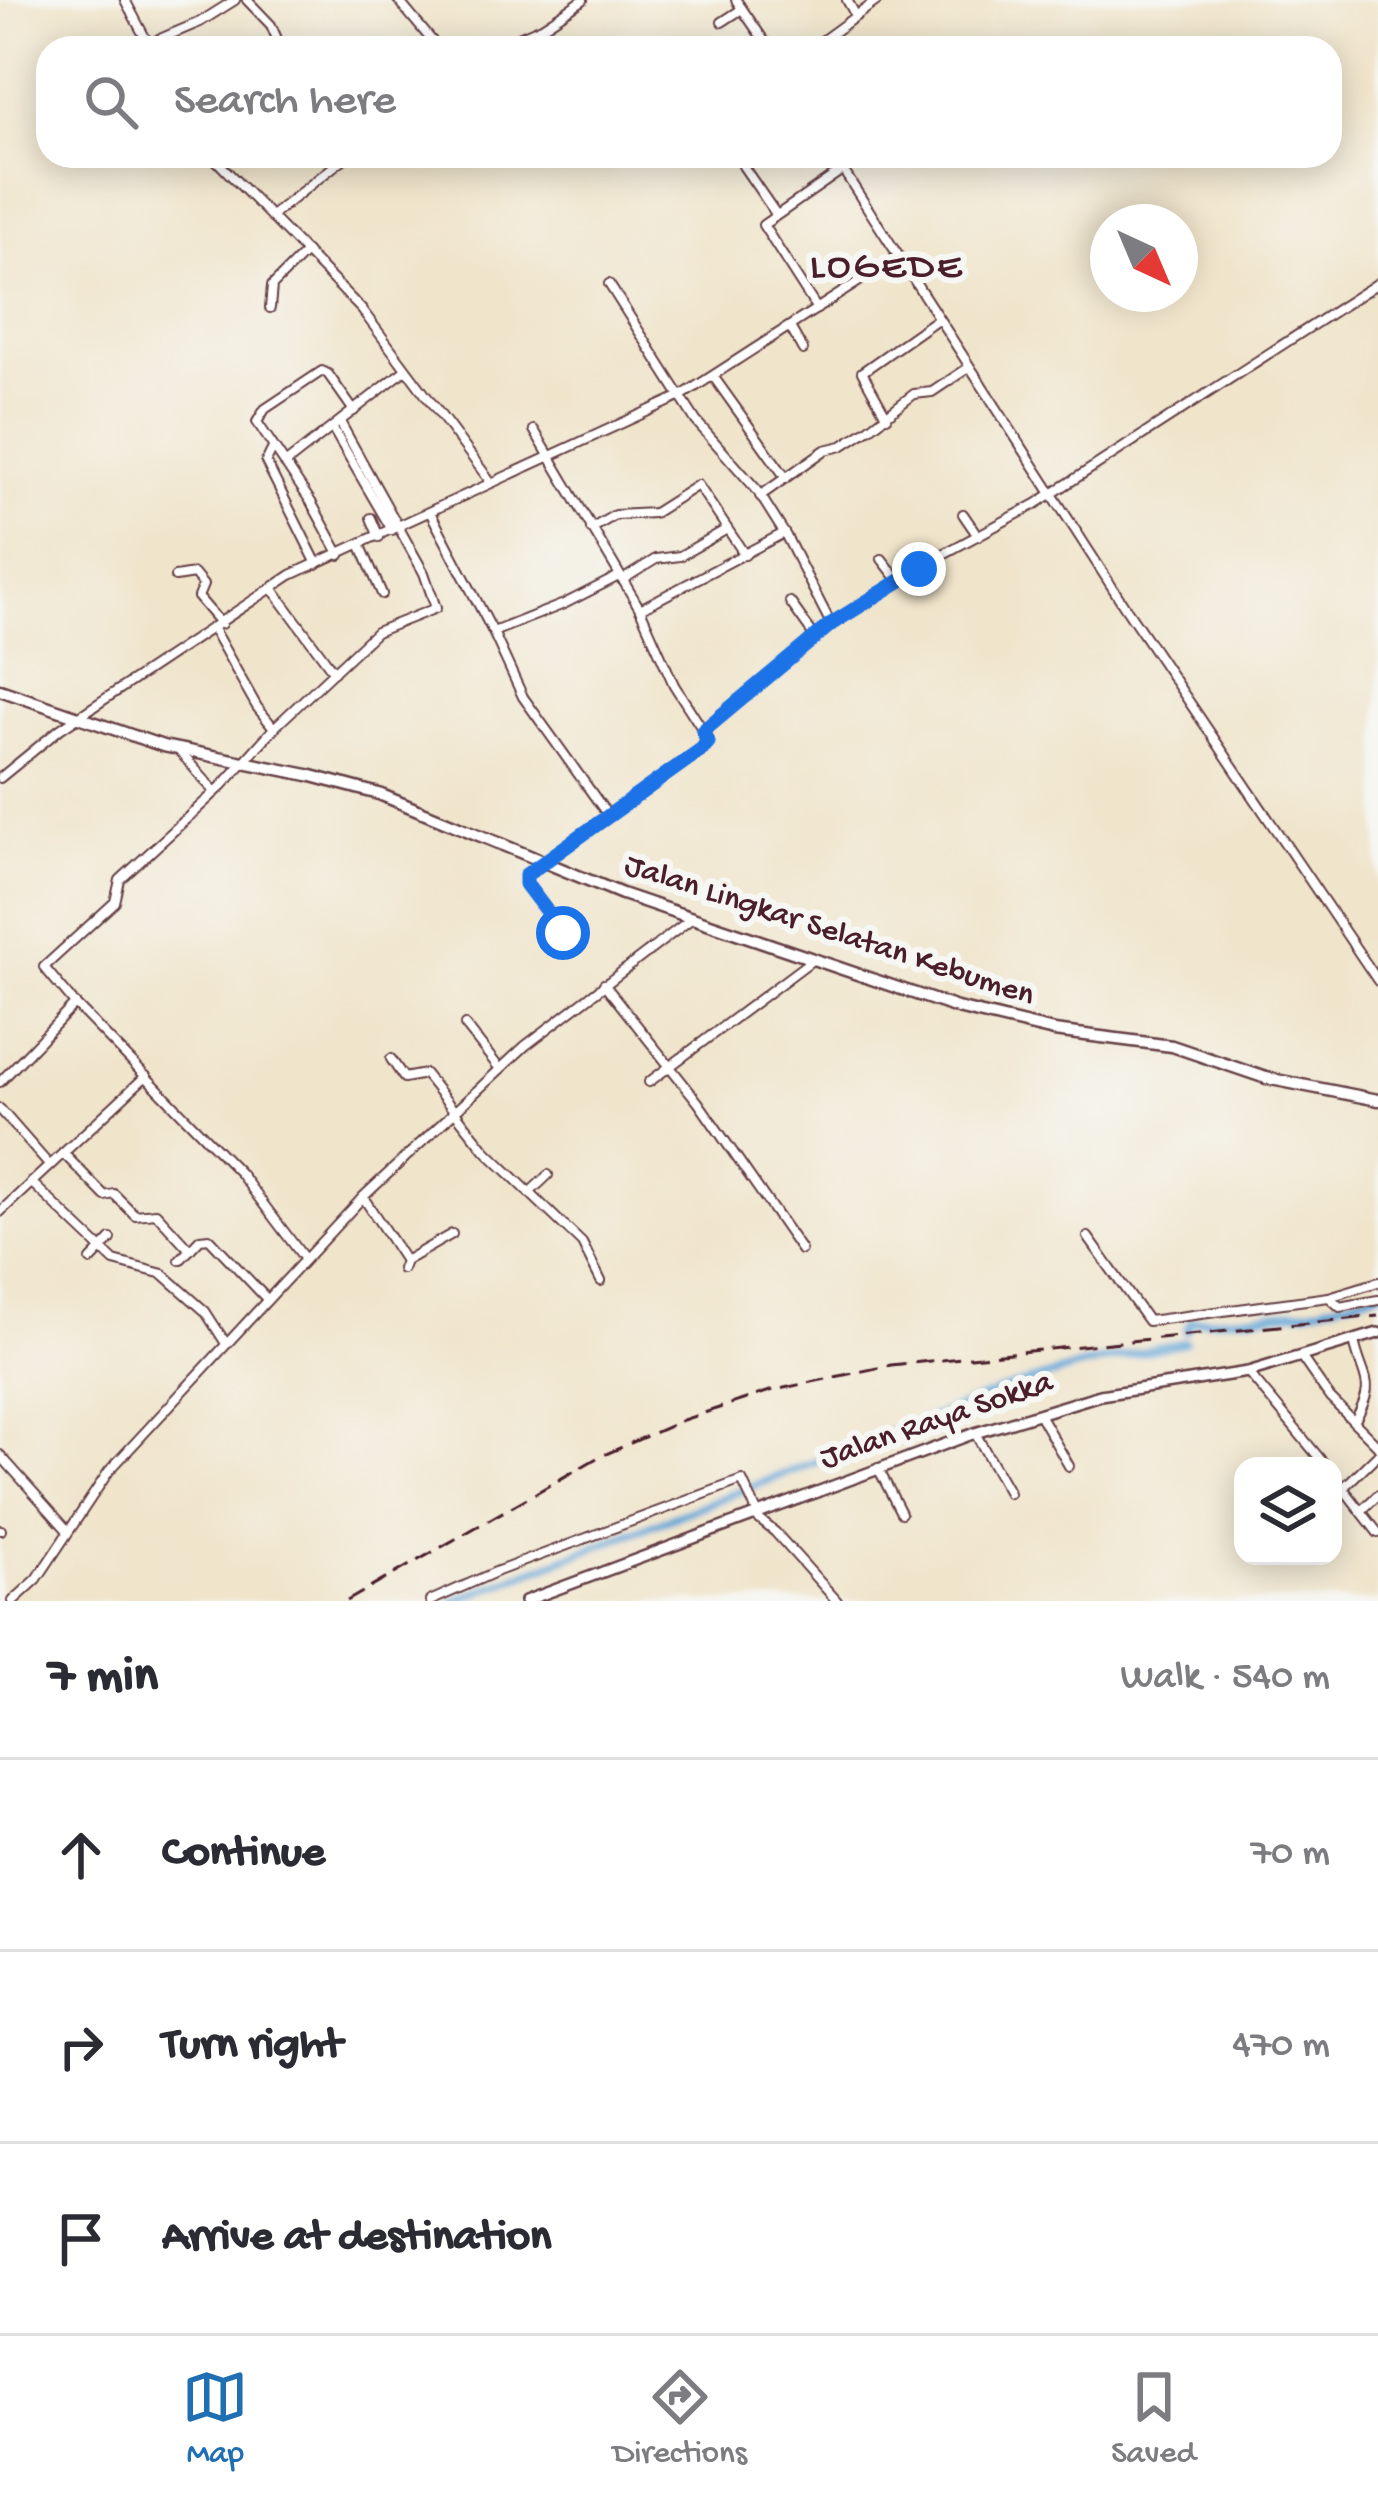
<!DOCTYPE html>
<html lang="en">
<head>
<meta charset="utf-8">
<style>
  body { margin:0; font-family:"Gochi Hand",sans-serif; background:#f7f7f7; color:#2b2b33 }
  .controls { position:absolute; right:36px; bottom:36px; display:grid; overflow:hidden; border-radius:24px; box-shadow:0 6px 30px #0003 }
  .controls button { width:108px; height:108px; display:grid; place-items:center; padding:0; border:0; border-bottom:3px solid #e1e1e2; background:#fff; color:#2b2b33; font:60px sans-serif }
  .compass { position:absolute; left:1090px; top:204px; width:108px; height:108px; border-radius:50%; background:#fff; box-shadow:0 6px 30px #0003; rotate:136deg }
  .stop { position:absolute; width:36px; height:36px; margin:-27px; border:9px solid #1a73e8; border-radius:50%; background:#fff }
  .stop.end { background:#1a73e8; border-color:#fff; box-shadow:0 3px 12px #0008 }
  .list { margin:0; padding:0; list-style:none }
  h2 { display:flex; justify-content:space-between; align-items:center; height:156px; margin:0; padding:0 48px; font-size:51px }
  h2 small { font-size:39px; font-weight:400; color:#7c7c81 }
  .list li { display:grid; grid-template-columns:78px 1fr auto; gap:36px; align-items:center; box-sizing:border-box; height:192px; padding:0 48px; border-top:3px solid #e1e1e2 }
  .list b { display:block; font-size:45px; white-space:nowrap }
  .list em { font-size:39px; font-style:normal; color:#7c7c81 }
  .icon { flex:none; width:66px; height:66px; fill:none; stroke:currentColor; stroke-width:2; stroke-linecap:round; stroke-linejoin:round }
  .map { position:relative; flex:none; width:1378px; height:1601px; overflow:hidden }
  .search { position:absolute; background:#fff; box-shadow:0 6px 30px #0003; left:36px; right:36px; top:36px; height:132px; display:flex; align-items:center; gap:30px; box-sizing:border-box; padding:0 42px; border-radius:36px; color:#7c7c81; font-size:45px }
  .sheet { height:732px; background:#fff }
  nav { display:flex; justify-content:space-around; align-items:center; box-sizing:border-box; height:168px; border-top:3px solid #e1e1e2; background:#fff; font-size:33px; color:#7c7c81 }
  nav a { display:grid; justify-items:center; gap:6px }
  nav .on { color:#1f6fb2 }
  .map>svg:first-child { display:block }
</style>
</head>
<body>
<div class="map">
<svg width="1378" height="1601" viewBox="0 0 1378 1601">
  <rect width="100%" height="100%" fill="#f6f6f2"/>
  <filter id="ink" filterUnits="userSpaceOnUse"><feTurbulence type="fractalNoise" baseFrequency=".00833" numOctaves="2"/><feDisplacementMap in="SourceGraphic" scale="24" xChannelSelector="R" yChannelSelector="G"/><feConvolveMatrix kernelMatrix="1 2 1 2 8 2 1 2 1" color-interpolation-filters="sRGB"/></filter>
  <filter id="wash" filterUnits="userSpaceOnUse"><feTurbulence type="fractalNoise" baseFrequency=".004" numOctaves="4" result="noise"/><feDisplacementMap in="SourceGraphic" scale="48" xChannelSelector="R" yChannelSelector="G"/><feGaussianBlur stdDeviation="2.7" result="paint"/><feColorMatrix in="noise" values="0 0 0 0 0 0 0 0 0 0 0 0 0 0 0 0 0 1.4 0 .05"/><feComposite in="paint" operator="in"/></filter>
  <g filter="url(#wash)">
    <rect width="100%" height="100%" fill="#f0e4ca"/>
    <g fill="none" stroke-linecap="round" stroke-linejoin="round">
      <g stroke="#62a6d7" stroke-width="8">
        <path d="M1186,1331L1191,1321L1310,1310L1378,1292"/>
        <path d="M454,1601L998,1392L1078,1367L1185,1342"/>
      </g>
    </g>
  </g>
  <g filter="url(#ink)">
    <g fill="none" stroke-linecap="round" stroke-linejoin="round">
      <defs>
        <g id="minor">
          <path d="M125,0L150,47"/>
          <path d="M247,0L271,25L281,48"/>
          <path d="M398,0L438,48"/>
          <path d="M736,0L769,48"/>
          <path d="M847,0L856,16"/>
          <path d="M722,22L742,9"/>
          <path d="M148,44L200,22L235,0"/>
          <path d="M493,48L542,27L583,0"/>
          <path d="M812,48L878,0"/>
          <path d="M212,156L362,310L490,481"/>
          <path d="M834,156L1125,607L1378,981"/>
          <path d="M743,166L776,214"/>
          <path d="M271,216L347,156"/>
          <path d="M609,284L696,421L757,490L786,536L831,624"/>
          <path d="M270,308L272,286L306,252"/>
          <path d="M817,309L763,225L842,170"/>
          <path d="M790,327L803,350"/>
          <path d="M713,376L786,478"/>
          <path d="M887,417L862,372L936,320"/>
          <path d="M333,429L392,530"/>
          <path d="M534,430L640,609L674,685L708,738L702,749L526,875V884L564,933"/>
          <path d="M273,448L266,462L317,564"/>
          <path d="M285,464L404,371"/>
          <path d="M760,496L825,450L842,446L870,428L914,394L932,392L968,368"/>
          <path d="M430,512L493,632"/>
          <path d="M963,514L978,536"/>
          <path d="M371,518L379,537"/>
          <path d="M591,529L615,515L654,513L698,485L745,555"/>
          <path d="M361,546L382,594"/>
          <path d="M340,555L311,502L257,422L265,409L322,371L328,374L354,411"/>
          <path d="M882,559L899,581"/>
          <path d="M175,577L194,574L203,585L198,597L221,624"/>
          <path d="M622,580L656,559L680,556L727,529"/>
          <path d="M272,588L334,672"/>
          <path d="M790,602L815,637"/>
          <path d="M640,609L784,533"/>
          <path d="M213,629L257,707L274,728"/>
          <path d="M703,731L831,624L934,559L1036,504L1378,283"/>
          <path d="M180,752L215,792"/>
          <path d="M0,778L60,729L291,575L681,396L897,257"/>
          <path d="M607,814L523,697L493,632L564,604L619,576"/>
          <path d="M604,984L698,1102L801,1250"/>
          <path d="M75,1004L44,967L115,902L120,880L223,785L277,725L376,632L436,608L424,573L340,422"/>
          <path d="M465,1025L500,1069"/>
          <path d="M391,1059L404,1078L425,1074L486,1151L582,1243L601,1281"/>
          <path d="M0,1082L75,1004L240,1173L304,1258"/>
          <path d="M649,1082L812,960"/>
          <path d="M0,1109L49,1165"/>
          <path d="M63,1153L105,1196L114,1194L135,1215L156,1213L190,1250"/>
          <path d="M31,1182L114,1261L163,1274L205,1311L225,1342"/>
          <path d="M529,1193L548,1175"/>
          <path d="M363,1197L405,1261L402,1269"/>
          <path d="M0,1212L146,1076"/>
          <path d="M1088,1237L1148,1321L1329,1297L1340,1307L1378,1300"/>
          <path d="M91,1260L111,1239"/>
          <path d="M180,1260L200,1239L209,1238L266,1298"/>
          <path d="M405,1261L452,1234"/>
          <path d="M1329,1297L1378,1282"/>
          <path d="M1302,1358L1330,1398L1378,1446"/>
          <path d="M1248,1372L1326,1466"/>
          <path d="M1039,1414L1069,1466"/>
          <path d="M1354,1422C1378,1381 1363,1382 1354,1341"/>
          <path d="M975,1433L1009,1493"/>
          <path d="M0,1455L68,1531"/>
          <path d="M878,1468L901,1513"/>
          <path d="M1333,1475L1378,1533"/>
          <path d="M1343,1488L1378,1454"/>
          <path d="M1362,1510L1378,1495"/>
          <path d="M755,1516L775,1532L837,1601"/>
          <path d="M0,1530H1"/>
          <path d="M13,1601L37,1579L109,1471L363,1197L525,1046L691,919"/>
          <path d="M430,1601L498,1571L742,1480L758,1514"/>
        </g>
        <path id="major" d="M525,1601L975,1433L1100,1395L1248,1372L1378,1333"/>
        <path id="highway" d="M0,690L163,746L308,775L379,794L622,894L957,1008L1054,1031L1172,1046L1266,1078L1378,1100"/>
      </defs>
      <use href="#minor" stroke="#633d43" stroke-width="12"/>
      <use href="#major" stroke="#633d43" stroke-width="14"/>
      <use href="#highway" stroke="#633d43" stroke-width="15"/>
      <use href="#minor" stroke="#fff" stroke-width="8"/>
      <use href="#major" stroke="#fff" stroke-width="9"/>
      <use href="#highway" stroke="#fff" stroke-width="10"/>
      <path stroke="#4a1f2b" stroke-width="3" stroke-dasharray="18 9" stroke-linecap="butt" d="M347,1601L597,1458L683,1420L770,1391L891,1365L1378,1316"/>
    </g>
  </g>
  <g fill="none" stroke-linecap="round" stroke-linejoin="round" filter="url(#ink)">
    <path stroke="#1a73e8" stroke-width="15" d="M563,933L526,884V875L702,749L708,742L703,731L831,624L919,569"/>
  </g>
  <g text-anchor="middle" dominant-baseline="central" stroke-width="12" stroke-linejoin="round" paint-order="stroke">
    <g font-size="33" fill="#4a1f2b" stroke="#f6f6f2">
      <text transform="translate(829 932) rotate(18)">Jalan Lingkar Selatan Kebumen</text>
      <text transform="translate(937 1422) rotate(-19)">Jalan Raya Sokka</text>
    </g>
    <g font-size="39" letter-spacing="3" fill="#4a1f2b" stroke="#f6f6f2">
      <text x="887" y="269">LOGEDE</text>
    </g>
  </g>
</svg>
<div class="controls">
<button><svg class="icon" aria-label="layers" viewBox="0 0 24 24"><path d="M12 4l9 5-9 5-9-5zM3 14l9 5 9-5"/></svg></button>
</div>
<svg class="compass" viewBox="-18 -18 36 36"><path d="M0-13l5 13h-10z" fill="#e53935"/><path d="M0 13l5-13h-10z" fill="#7c7c81"/></svg>
<div class="stop" style="left:563px;top:933px"></div>
<div class="stop end" style="left:919px;top:569px"></div>
<div class="search"><svg class="icon" aria-label="search" viewBox="0 0 24 24"><circle cx="10" cy="10" r="6"/><path d="M15 15l6 6"/></svg>Search here</div>
</div>
<section class="sheet">
<h2>7 min<small>Walk · 540 m</small></h2>
<ul class="list">
<li><svg class="icon" aria-label="ahead" viewBox="0 0 24 24"><path d="M12 20V5M6 11l6-6 6 6"/></svg><div><b>Continue</b></div><em>70 m</em></li>
<li><svg class="icon" aria-label="right" viewBox="0 0 24 24"><path d="M7 20v-9h11M14 6l5 5-5 5"/></svg><div><b>Turn right</b></div><em>470 m</em></li>
<li><svg class="icon" aria-label="arrive" viewBox="0 0 24 24"><path d="M6 21V4h12l-3 4 3 4H6"/></svg><div><b>Arrive at destination</b></div></li>
</ul>
</section>
<nav>
<a class="on"><svg class="icon" aria-label="map" viewBox="0 0 24 24"><path d="M3 6l6-2 6 2 6-2v14l-6 2-6-2-6 2zM9 4v14M15 6v14"/></svg>Map</a>
<a><svg class="icon" aria-label="directions" viewBox="0 0 24 24"><path d="M12 3l9 9-9 9-9-9zM9 14v-3h6M13 9l2 2-2 2"/></svg>Directions</a>
<a><svg class="icon" aria-label="saved" viewBox="0 0 24 24"><path d="M7 4h10v16l-5-4-5 4z"/></svg>Saved</a>
</nav>
</body>
</html>
